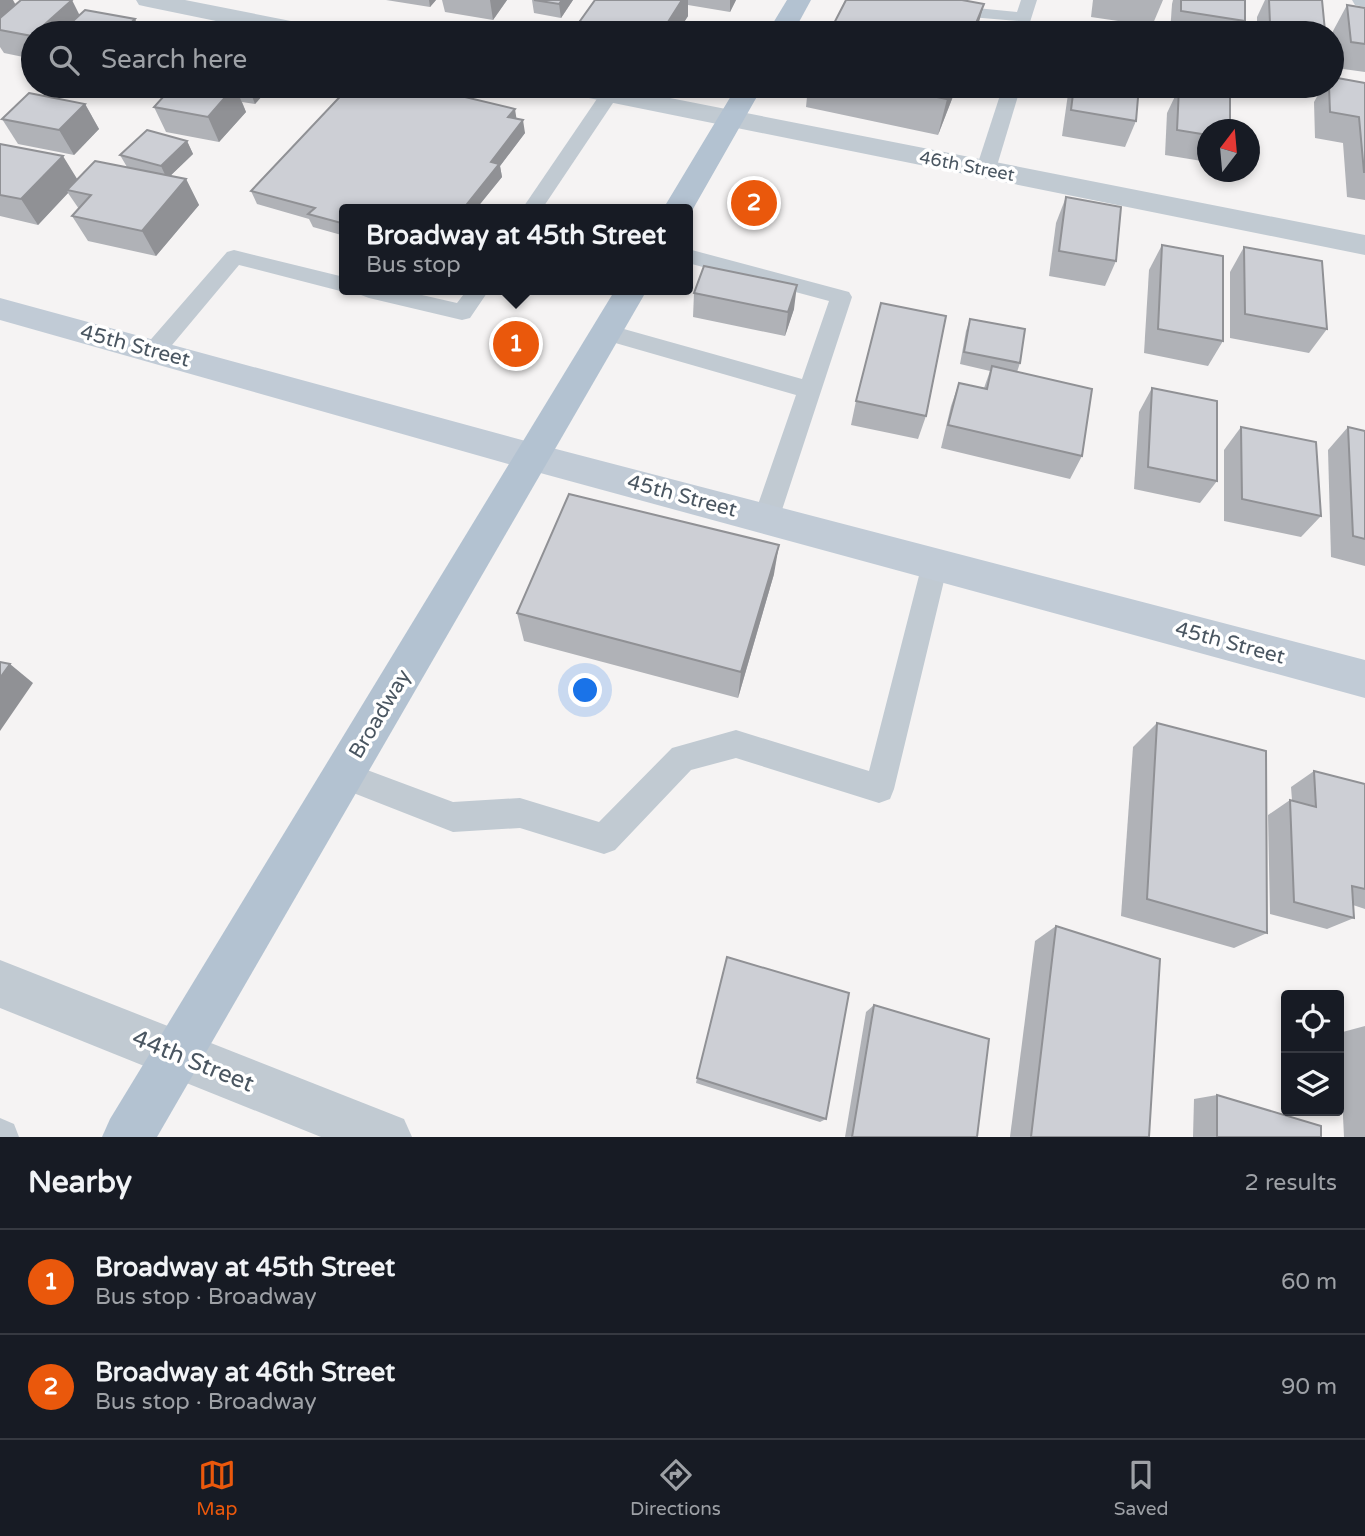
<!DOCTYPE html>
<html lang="en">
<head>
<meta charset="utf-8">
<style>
  body { margin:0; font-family:"Varela Round",sans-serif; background:#242831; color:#f1f3f6 }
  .controls { position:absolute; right:21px; bottom:21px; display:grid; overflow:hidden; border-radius:7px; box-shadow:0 4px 10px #0003 }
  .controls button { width:63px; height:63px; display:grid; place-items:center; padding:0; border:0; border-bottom:2px solid #363941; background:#171b24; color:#f1f3f6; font:35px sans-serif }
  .compass { position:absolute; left:1197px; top:119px; width:63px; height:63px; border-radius:50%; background:#171b24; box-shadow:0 4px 10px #0003; rotate:16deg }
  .you { position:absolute; left:586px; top:691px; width:24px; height:24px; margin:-18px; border:5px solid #fff; border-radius:50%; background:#1a73e8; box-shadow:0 0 0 10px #1a73e833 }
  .badge { display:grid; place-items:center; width:46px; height:46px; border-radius:50%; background:#ea580c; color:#fff; font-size:23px; font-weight:700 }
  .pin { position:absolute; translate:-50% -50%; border:4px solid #fff; box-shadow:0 2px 7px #0006 }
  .popup { position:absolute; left:339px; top:204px; width:354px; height:91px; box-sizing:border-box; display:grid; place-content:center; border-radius:7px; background:#171b24; filter:drop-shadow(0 2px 5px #0005); font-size:23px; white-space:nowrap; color:#9ea1a6 }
  .popup b { font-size:26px; color:#f1f3f6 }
  .popup::after { content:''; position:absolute; left:50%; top:100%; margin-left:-14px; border:14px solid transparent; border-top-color:#171b24 }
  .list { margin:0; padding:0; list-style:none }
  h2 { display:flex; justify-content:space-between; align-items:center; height:91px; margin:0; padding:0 28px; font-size:30px }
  h2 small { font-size:23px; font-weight:400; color:#9ea1a6 }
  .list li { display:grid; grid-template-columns:46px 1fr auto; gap:21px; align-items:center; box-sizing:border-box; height:105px; padding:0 28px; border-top:2px solid #363941 }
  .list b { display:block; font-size:26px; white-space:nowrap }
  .list p { margin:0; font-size:23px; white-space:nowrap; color:#9ea1a6 }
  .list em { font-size:23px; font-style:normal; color:#9ea1a6 }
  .icon { flex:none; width:38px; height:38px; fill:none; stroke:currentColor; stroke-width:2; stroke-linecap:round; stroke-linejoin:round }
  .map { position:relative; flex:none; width:1365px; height:1137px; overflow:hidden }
  .search { position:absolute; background:#171b24; box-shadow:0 4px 10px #0003; left:21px; right:21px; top:21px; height:77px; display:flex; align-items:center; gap:18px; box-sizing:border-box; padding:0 24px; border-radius:38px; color:#9ea1a6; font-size:26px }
  .sheet { height:301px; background:#171b24 }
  nav { display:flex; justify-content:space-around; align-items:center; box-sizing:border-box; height:98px; border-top:2px solid #363941; background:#171b24; font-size:19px; color:#9ea1a6 }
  nav a { display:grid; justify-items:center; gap:4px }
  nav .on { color:#ea580c }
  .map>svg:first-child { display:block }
</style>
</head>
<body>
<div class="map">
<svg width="1365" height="1137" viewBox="0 0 1365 1137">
  <rect width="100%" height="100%" fill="#f5f3f3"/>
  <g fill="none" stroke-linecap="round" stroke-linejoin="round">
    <g fill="#c1cad2" fill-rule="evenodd">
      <path d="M1021,0H1037L1030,22L946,15L937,10L946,5L1017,12Z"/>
      <path d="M1003,86H1021L996,169L993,173H979L976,169Z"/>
      <path d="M610,88L619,94L542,209H522L603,90Z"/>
      <path d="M688,249L849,292L852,297L779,519L775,526L766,529L757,526L753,519L796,395L598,338L595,332L598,326L606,324L802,379L829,301L688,263Z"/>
      <path d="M234,250L344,277V290H350L344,292L239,265L162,357L154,359L146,357L143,351L146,345L227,252Z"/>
      <path d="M358,290H400L457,303L467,290H489L470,318L462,320L369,298L361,295Z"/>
      <path d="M935,553L944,556L948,564L894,789L890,799L879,803L736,758L691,770L615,850L604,854L520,828L453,832L333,785L328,775L333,765L343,761L453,802L520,798L599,822L672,748L736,730L869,771L922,564L926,556Z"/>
      <path d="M0,1118L14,1124L19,1137H0Z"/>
    </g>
    <g fill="#c1cad2" fill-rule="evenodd">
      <path d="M136,0H185L311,25L320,28L324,33H274L148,7L139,5Z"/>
      <path d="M1352,0H1365V7L1355,5Z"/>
      <path d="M556,86H609L1365,235V255L569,94L559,92Z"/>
      <path d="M0,960L404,1119L412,1137H321L0,1008Z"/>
    </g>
    <path fill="#c1cbd6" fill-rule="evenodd" d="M0,298L533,443L1365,660V698L533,471L0,320Z"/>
    <g fill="#b3c2d1" fill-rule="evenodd">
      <path d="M787,0H811L793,33H767Z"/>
      <path d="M737,86H763L689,216L688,209H663Z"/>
      <path d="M615,290H647L157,1137H102L110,1119Z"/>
    </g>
  </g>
  <g fill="#b0b2b7">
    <path d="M0,0L15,5L80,15L141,32L33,33V59L4,53L0,47Z"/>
    <path d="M386,0H436L430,7Z"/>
    <path d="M442,0H507L493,20L445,12Z"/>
    <path d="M532,0H573L561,18L534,13Z"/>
    <path d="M595,0H736L730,12L688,5V16L677,33H575V28Z"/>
    <path d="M1093,0H1163L1152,26L1091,17Z"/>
    <path d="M1173,0H1245V21L1239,33H1170L1172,4Z"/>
    <path d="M1265,0H1322L1325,31L1323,33H1257V17Z"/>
    <path d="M1347,5L1365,8V72L1336,68L1333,31Z"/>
    <path d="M1365,83V200L1347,197L1343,143L1315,138L1314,102L1323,86Z"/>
    <path d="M137,86H271L255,104L242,102L246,112L219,142L166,132L154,107L168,91Z"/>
    <path d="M808,86H957L938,135L806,107Z"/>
    <path d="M1070,86H1139L1136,121L1125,147L1062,136L1068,94Z"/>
    <path d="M1179,88L1208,130V162L1165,155L1167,113Z"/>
    <path d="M85,104L99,129L74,155L18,144L2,119Z"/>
    <path d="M516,118L525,133L500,166L502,177L476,209H345V236L313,227L309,219L257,204L251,191Z"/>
    <path d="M187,141L193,154L170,176L186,179L199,205L156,256L88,241L72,216L79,209L68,193L38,225L0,216V144L77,180L127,167L120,155Z"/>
    <path d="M1066,197L1116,261L1105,286L1049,276L1056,223Z"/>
    <path d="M1162,245L1223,341L1208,366L1144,353L1149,270Z"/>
    <path d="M1244,247L1327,329L1309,353L1230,338V272Z"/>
    <path d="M694,293L794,309L785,336L693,317Z"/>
    <path d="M970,319L1020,363L1017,372L1082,456L1070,479L941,448L951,406L959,383L984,388L990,371L960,364L966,331Z"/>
    <path d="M1152,388L1217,481L1200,503L1134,489L1139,412Z"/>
    <path d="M856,401L926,416L918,439L851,425Z"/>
    <path d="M1241,427L1321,516L1301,537L1224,521V450Z"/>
    <path d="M1348,427L1365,431V566L1331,557L1328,450Z"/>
    <path d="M774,574L738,698L524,641L517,613Z"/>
    <path d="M1157,723L1267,933L1234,948L1121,916L1133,747Z"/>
    <path d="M1314,771L1365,784V909L1353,905L1354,918L1327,929L1270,914L1268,815L1290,800H1292L1291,787Z"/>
    <path d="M1056,926L1149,1137H1010L1035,941Z"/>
    <path d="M874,1005L977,1137H845L866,1012Z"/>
    <path d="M1365,1026V1137H1344L1339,1033Z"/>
    <path d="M697,1078L826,1119L820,1122L696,1083Z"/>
    <path d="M1217,1095L1321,1137H1193L1194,1099Z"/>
  </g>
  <g fill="#909195">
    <path d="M0,0H13L22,16L0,30Z"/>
    <path d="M72,0L85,26L77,33H35Z"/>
    <path d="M429,0H436L430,7Z"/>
    <path d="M490,0H507L493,20Z"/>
    <path d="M562,0H573L561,18L559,4Z"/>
    <path d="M682,0H688V16L677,33H661Z"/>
    <path d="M730,0H736L730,12Z"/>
    <path d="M984,4L976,33H972Z"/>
    <path d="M135,19L142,33H120Z"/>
    <path d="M235,86L246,112L219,142L208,117Z"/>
    <path d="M248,86H271L255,104Z"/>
    <path d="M952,86H957L938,135L947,99Z"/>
    <path d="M85,104L99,129L74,155L59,130Z"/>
    <path d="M515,109L517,122L508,117Z"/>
    <path d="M523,120L525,133L500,166L502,177L476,209H463L491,162Z"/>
    <path d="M187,141L193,154L167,179L161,166Z"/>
    <path d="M63,156L79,182L67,190L68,193L38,225L21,199Z"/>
    <path d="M186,179L199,205L156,256L142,231Z"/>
    <path d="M797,285L794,309L785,336L788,312Z"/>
    <path d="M779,545L774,574L738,698L741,672Z"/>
    <path d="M10,664L33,683L0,731V678Z"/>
  </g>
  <g fill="#cdcfd5" stroke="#909195" stroke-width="2">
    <path d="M21,0H72L35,33H33L32,36L0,30V18Z"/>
    <path d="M534,0H562L559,4Z"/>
    <path d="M595,0H682L661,33H601L575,28Z"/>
    <path d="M846,0H962L984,4L972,33H829Z"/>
    <path d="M1181,0H1245V21L1181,11Z"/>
    <path d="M1269,0H1322L1325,31L1270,23Z"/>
    <path d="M1347,5L1365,8V44L1351,42Z"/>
    <path d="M85,10L135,19L120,33H60Z"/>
    <path d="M150,23L207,33H139Z"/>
    <path d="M1332,77L1365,83V172H1364L1359,117L1330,112L1329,86H1332Z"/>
    <path d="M173,86H235L208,117L154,107Z"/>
    <path d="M350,86H419L515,109L508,117L523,120L491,162L499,164L463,209H345V224L308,214L315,208L251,191Z"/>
    <path d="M884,86H952L947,99Z"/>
    <path d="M1074,86H1139L1136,121L1071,110Z"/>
    <path d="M1179,88L1230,96V130H1208V135L1177,130Z"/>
    <path d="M29,93L85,104L59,130L2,119Z"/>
    <path d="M147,130L187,141L161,166L120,155Z"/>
    <path d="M0,144L63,156L21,199L0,195Z"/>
    <path d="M95,161L186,179L142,231L72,216L91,195L67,190Z"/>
    <path d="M1066,197L1121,207L1116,261L1059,251Z"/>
    <path d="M1162,245L1223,256V341L1158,329Z"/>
    <path d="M1244,247L1322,261L1327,329L1245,314Z"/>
    <path d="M704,266L797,285L788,312L694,293Z"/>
    <path d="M881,303L946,316L926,416L856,401Z"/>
    <path d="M970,319L1025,329L1020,363L964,352Z"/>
    <path d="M992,366L1092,389L1082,456L948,425L959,383L987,389Z"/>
    <path d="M1152,388L1217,401V481L1148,467Z"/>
    <path d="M1241,427L1316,442L1321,516L1242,499Z"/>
    <path d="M1348,427L1365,431V539L1353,536Z"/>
    <path d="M569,494L779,545L741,672L517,613Z"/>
    <path d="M0,662L10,664L0,678Z"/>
    <path d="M1157,723L1266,751L1267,933L1147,899Z"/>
    <path d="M1314,771L1365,784V889L1352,886L1354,918L1294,902L1290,800L1316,807Z"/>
    <path d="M1056,926L1160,959L1149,1137H1031Z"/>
    <path d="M727,957L849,993L826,1119L697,1078Z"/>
    <path d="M874,1005L989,1039L977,1137H852Z"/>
    <path d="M1217,1095L1321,1126V1137H1217Z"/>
  </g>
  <g text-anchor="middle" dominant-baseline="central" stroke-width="7" stroke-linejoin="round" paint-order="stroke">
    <g font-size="18" fill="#4a5661" stroke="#fff">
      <text transform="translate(967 166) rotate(11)">46th Street</text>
    </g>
    <g font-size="21" fill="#4a5661" stroke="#fff">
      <text transform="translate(135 346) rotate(15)">45th Street</text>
      <text transform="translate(682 496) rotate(15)">45th Street</text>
      <text transform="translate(1230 643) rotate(15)">45th Street</text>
      <text transform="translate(380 714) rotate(-59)">Broadway</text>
    </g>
    <g font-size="24" fill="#4a5661" stroke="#fff">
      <text transform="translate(193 1061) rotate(22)">44th Street</text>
    </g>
  </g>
</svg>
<div class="controls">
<button><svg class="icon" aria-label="locate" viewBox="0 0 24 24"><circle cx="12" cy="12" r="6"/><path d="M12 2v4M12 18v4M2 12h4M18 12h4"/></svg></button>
<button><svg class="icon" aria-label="layers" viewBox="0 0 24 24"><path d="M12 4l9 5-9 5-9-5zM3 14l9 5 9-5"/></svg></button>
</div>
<svg class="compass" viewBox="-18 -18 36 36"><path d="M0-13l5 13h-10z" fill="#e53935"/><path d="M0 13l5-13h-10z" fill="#9ea1a6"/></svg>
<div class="you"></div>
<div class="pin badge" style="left:516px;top:344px">1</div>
<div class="popup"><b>Broadway at 45th Street</b>Bus stop</div>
<div class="pin badge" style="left:754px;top:203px">2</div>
<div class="search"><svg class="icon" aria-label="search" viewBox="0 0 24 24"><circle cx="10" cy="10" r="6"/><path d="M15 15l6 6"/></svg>Search here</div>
</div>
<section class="sheet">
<h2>Nearby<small>2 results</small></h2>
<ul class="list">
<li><span class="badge">1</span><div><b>Broadway at 45th Street</b><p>Bus stop · Broadway</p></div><em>60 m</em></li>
<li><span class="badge">2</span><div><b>Broadway at 46th Street</b><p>Bus stop · Broadway</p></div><em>90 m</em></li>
</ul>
</section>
<nav>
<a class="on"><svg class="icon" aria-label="map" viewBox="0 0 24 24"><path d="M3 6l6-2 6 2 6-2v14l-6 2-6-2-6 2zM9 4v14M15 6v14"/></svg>Map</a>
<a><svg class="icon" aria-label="directions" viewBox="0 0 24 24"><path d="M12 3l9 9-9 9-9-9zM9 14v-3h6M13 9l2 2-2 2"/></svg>Directions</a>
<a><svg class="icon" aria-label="saved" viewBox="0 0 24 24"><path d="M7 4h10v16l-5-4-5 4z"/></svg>Saved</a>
</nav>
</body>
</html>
